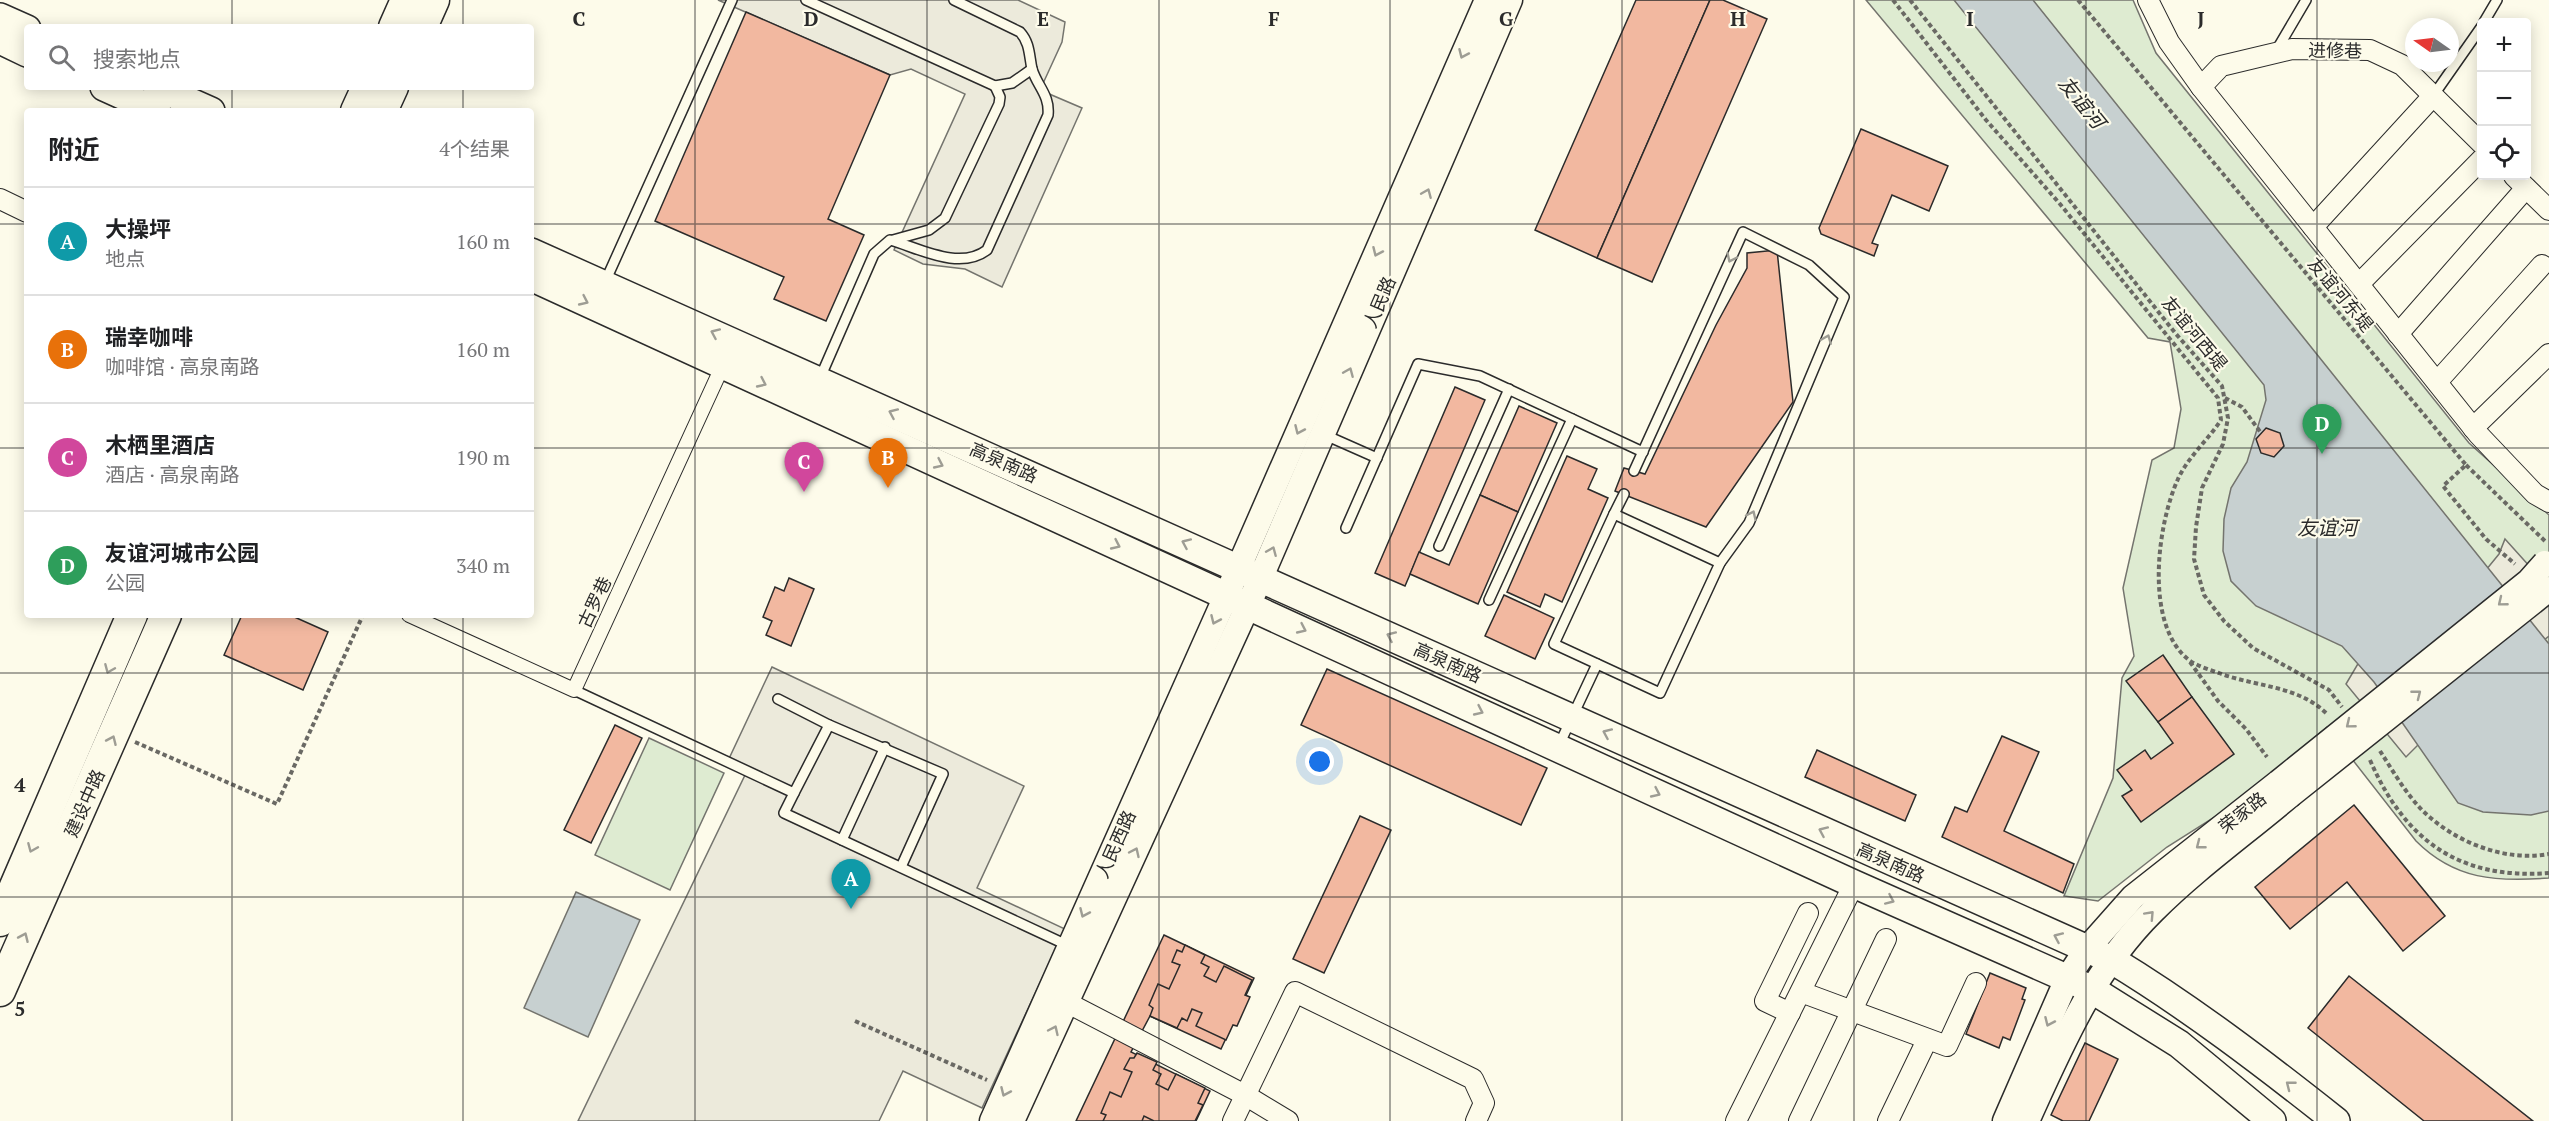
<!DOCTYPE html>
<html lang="zh">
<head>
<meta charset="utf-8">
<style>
  body { margin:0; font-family:"PT Serif","Noto Sans SC",serif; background:#f6f6f6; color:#202124 }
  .controls { position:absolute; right:18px; top:18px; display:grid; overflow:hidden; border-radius:6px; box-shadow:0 3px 15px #0003 }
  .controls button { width:54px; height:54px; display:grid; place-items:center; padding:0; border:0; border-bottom:2px solid #e0e0e0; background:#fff; color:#202124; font:30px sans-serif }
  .compass { position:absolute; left:2405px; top:18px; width:54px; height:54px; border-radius:50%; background:#fff; box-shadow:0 3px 15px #0003; rotate:284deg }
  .you { position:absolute; left:1320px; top:762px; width:21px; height:21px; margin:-15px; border:4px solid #fff; border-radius:50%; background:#1a73e8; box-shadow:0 0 0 9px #1a73e833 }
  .badge { display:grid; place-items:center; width:39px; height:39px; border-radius:50%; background:#c62828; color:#fff; font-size:20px; font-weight:700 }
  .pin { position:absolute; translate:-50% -50px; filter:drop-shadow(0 2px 3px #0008) }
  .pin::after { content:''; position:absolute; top:32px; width:21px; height:18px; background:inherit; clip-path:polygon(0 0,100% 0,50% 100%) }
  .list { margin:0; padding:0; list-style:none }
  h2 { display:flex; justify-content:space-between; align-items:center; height:78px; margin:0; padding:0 24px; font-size:26px }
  h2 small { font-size:20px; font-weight:400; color:#757577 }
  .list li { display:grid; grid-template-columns:39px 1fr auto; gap:18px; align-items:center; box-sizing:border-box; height:108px; padding:0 24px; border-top:2px solid #e0e0e0 }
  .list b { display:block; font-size:22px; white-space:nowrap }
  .list p { margin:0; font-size:20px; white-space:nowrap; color:#757577 }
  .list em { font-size:20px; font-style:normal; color:#757577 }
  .icon { flex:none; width:33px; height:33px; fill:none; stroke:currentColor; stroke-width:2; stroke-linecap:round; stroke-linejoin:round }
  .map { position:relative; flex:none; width:2549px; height:1121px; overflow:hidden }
  .search { position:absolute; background:#fff; box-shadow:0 3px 15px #0003; left:24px; top:24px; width:510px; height:66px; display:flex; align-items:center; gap:15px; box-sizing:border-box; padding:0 21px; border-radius:6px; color:#757577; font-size:22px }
  .panel { position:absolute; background:#fff; box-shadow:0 3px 15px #0003; left:24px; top:108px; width:510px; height:510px; border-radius:6px }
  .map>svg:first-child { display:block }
</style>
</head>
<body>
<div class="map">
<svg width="2549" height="1121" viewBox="0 0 2549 1121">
  <rect width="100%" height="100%" fill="#fdfbea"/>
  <g fill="#deebd1" stroke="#74746e" stroke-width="1.5">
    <path d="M1866,0H2133L2156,53L2469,443L2549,515V878C2496,882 2455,880 2416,841L2327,727L2240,801L2167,847L2098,901L2064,896L2113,778L2122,678L2134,656L2123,588L2152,460L2174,448L2181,409L2170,342L2148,338Z"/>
    <path d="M649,738L724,773L670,890L595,855Z"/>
  </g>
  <g fill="#eceadb" stroke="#74746e" stroke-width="1.5">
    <path d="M718,0H1018L1065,22L1062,42L1040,90L1082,108L1002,287L965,269L923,264L894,250L965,94L911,69L890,75Z"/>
    <path d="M2505,539L2549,588V636L2431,732L2406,757L2346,684L2359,662L2486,570L2499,554Z"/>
    <path d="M772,667L1024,786L977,888L1065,929L982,1108L903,1071L879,1121H578L745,775L726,765Z"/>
  </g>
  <g fill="#c7d0d0" stroke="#74746e" stroke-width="1.5">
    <path d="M1954,0H2033L2549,644V811L2531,815L2483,812L2458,803L2374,682L2342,646L2256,606L2231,581L2223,551L2224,519L2231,488L2247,462L2266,400L2264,385Z"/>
    <path d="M576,892L640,920L588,1037L524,1008Z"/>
  </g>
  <g fill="#f2b8a0" stroke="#2b2b2b" stroke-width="1.5">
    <path d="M1636,0H1710L1597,258L1535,230Z"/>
    <path d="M1710,0H1723L1767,19L1652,282L1597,258Z"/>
    <path d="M746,12L890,75L828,219L864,235L826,321L774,299L784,277L655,221Z"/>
    <path d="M1861,129L1948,166L1929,211L1892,195L1872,243L1878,245L1874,256L1821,234L1819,228Z"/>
    <path d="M1777,250L1793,402L1706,527L1615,491L1624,468L1645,474L1716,325L1747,268V253Z"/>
    <path d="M1455,387L1485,400L1405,586L1375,573Z"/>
    <path d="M1519,406L1557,423L1518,512L1480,495Z"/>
    <path d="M2266,428L2280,433L2284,446L2274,457L2261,453L2256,439Z"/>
    <path d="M1567,456L1597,469L1588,489L1608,498L1562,602L1545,594L1540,607L1507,592Z"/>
    <path d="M1480,495L1518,512L1478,604L1410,574L1419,552L1449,565Z"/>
    <path d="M789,578L814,589L791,646L766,635L772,621L763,617L775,587L784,591Z"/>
    <path d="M1504,595L1554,618L1535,659L1485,636Z"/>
    <path d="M242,615H290L328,632L303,690L224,655Z"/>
    <path d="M2163,655L2192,697L2158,722L2126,681Z"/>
    <path d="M1327,669L1547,768L1521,825L1301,725Z"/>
    <path d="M2192,697L2234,754L2141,822L2122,796L2132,790L2117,770L2145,750L2151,759L2173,743L2158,722Z"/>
    <path d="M615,725L642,738L591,843L564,830Z"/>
    <path d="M2002,736L2039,752L2004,831L2074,864L2063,893L1942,837L1955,807L1967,812Z"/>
    <path d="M1817,750L1916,795L1905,821L1805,777Z"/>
    <path d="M2354,805L2445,916L2403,951L2347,882L2290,929L2255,887Z"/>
    <path d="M1360,816L1391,830L1324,973L1293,959Z"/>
    <path d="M1164,935L1254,978L1221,1049L1150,1016L1131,1052L1210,1091L1196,1121H1076Z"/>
    <path d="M1185,945L1205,955L1201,963L1209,967L1204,976L1216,982L1224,966L1252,980L1245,995L1250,997L1237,1026L1233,1025L1226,1040L1196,1026L1202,1013L1192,1009L1187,1021L1182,1018L1177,1028L1150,1016L1153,1008L1149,1005L1158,984L1169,989L1180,965L1172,962L1177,950L1182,952Z"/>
    <path d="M1990,973L2026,988L2022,999L2025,1000L2010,1040L2003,1037L1999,1048L1966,1034Z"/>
    <path d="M2349,976L2416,1029L2533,1121H2424L2308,1028Z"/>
    <path d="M2085,1043L2118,1059L2089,1121H2063L2051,1115Z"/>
    <path d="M1137,1053L1157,1062L1153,1070L1161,1074L1156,1084L1168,1090L1176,1074L1205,1088L1198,1103L1203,1105L1195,1121H1154L1144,1116L1142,1121H1103L1106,1115L1101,1113L1110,1092L1121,1097L1132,1072L1124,1069L1130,1058H1134Z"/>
  </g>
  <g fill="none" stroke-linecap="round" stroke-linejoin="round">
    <defs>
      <g id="service">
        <path d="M806,0L995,86L1012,83L1032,69"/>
        <path d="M2484,22L2497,0"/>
        <path d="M2276,51L2306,0"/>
        <path d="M2433,96L2482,26"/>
        <path d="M893,240L929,230L945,218L999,104L1000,97L995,86"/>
        <path d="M605,282L732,0"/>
        <path d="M820,378L874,254L890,240C919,248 959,271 987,250L1048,115C1050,95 1037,86 1032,69C1029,55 1030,43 1020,32L954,0"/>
        <path d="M1325,435L1377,458"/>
        <path d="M1634,471L1743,232L1809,265L1844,297L1749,523L1720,563"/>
        <path d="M1614,514L1720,563L1660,693L1554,644Z"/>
        <path d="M1614,514L1624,494"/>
        <path d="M1346,528L1418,364L1480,376L1643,452"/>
        <path d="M1439,546L1509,389"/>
        <path d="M1489,600L1572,419"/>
        <path d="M574,690L794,793L784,813L1069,946"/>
        <path d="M778,699L829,725L943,774L901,867"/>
        <path d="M1559,745L1597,664"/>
        <path d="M794,793L829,725"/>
        <path d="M842,840L885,747"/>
      </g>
      <path id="pedestrian" d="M409,615L574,690L723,365"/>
      <g id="minor">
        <path d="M2148,0L2169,42L2201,87L2313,227L2478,434L2535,494L2549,502"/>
        <path d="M2201,87L2221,66L2292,49L2370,50L2402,65L2482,144"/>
        <path d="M2514,176L2549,210"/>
        <path d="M0,199L27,212"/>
        <path d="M2313,227L2433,96"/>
        <path d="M2359,284L2482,159"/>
        <path d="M2398,334L2526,188"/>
        <path d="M2437,382L2542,265"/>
        <path d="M2473,428L2549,354"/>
        <path d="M1801,992L1947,1046L1976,983"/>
        <path d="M1066,1002L1245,1095L1288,1121"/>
        <path d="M1790,1013L1765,1001L1808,913"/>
        <path d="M1233,1121L1295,992L1473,1079L1484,1103L1476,1121"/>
        <path d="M1736,1121L1854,884"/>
        <path d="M1799,1121L1886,939"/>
        <path d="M1888,1121L1927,1040"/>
      </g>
      <g id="tertiary">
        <path d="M992,1121L1239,567L1487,0"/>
        <path d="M1012,1121L1261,577L1510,0"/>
        <path d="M2005,1121L2067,979L2086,950L2133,897L2279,782"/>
        <path d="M2027,1121C2061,1046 2093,970 2153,911C2195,869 2244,834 2289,796"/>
      </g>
      <g id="secondary">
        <path d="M0,17L27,29"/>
        <path d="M0,40L27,53"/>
        <path d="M104,87L157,111"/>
        <path d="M157,87L211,111"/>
        <path d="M531,252L2112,960C2191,1008 2264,1064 2336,1121"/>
        <path d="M531,277L1854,884L2091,989L2179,1044L2272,1121"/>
      </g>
      <g id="primary">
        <path d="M394,27L406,0"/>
        <path d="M422,27L434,0"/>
        <path d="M356,111L367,87"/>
        <path d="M382,111L393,87"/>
        <path d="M0,921L132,615"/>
        <path d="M0,991L166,615"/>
      </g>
    </defs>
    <use href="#service" stroke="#2b2b2b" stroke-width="12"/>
    <use href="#pedestrian" stroke="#2b2b2b" stroke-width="16"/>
    <use href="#minor" stroke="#2b2b2b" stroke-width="22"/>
    <use href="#tertiary" stroke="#2b2b2b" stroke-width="27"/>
    <use href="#secondary" stroke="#2b2b2b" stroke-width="30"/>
    <use href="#primary" stroke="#2b2b2b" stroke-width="33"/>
    <g stroke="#6a6964" stroke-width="4" stroke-dasharray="4.5 3" stroke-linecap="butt">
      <path d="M1893,0L1986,120L2060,204L2218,398L2221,420C2208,440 2188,457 2178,479C2157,525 2144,625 2189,660C2197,666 2210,670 2219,673C2255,687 2299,685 2328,715"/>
      <path d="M1910,0L2176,334L2222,386L2228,418L2223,444L2202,488L2196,527L2194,559L2204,595L2224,621L2253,648L2329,690L2342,707"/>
      <path d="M2078,0L2466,465L2443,486L2486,539L2515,564"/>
      <path d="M2225,398L2242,407L2261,433"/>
      <path d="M2466,465L2546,542"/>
      <path d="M2190,662L2218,701L2246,729L2267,757"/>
      <path d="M135,742L277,804L363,615"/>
      <path d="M2380,751C2393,771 2406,794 2423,811C2455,842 2504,862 2549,854"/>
      <path d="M2370,760C2405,841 2460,880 2549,873"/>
      <path d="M855,1021L987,1080"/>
    </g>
    <use href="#service" stroke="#fdfbea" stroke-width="9"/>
    <use href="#pedestrian" stroke="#fdfbea" stroke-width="14"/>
    <use href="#minor" stroke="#fdfbea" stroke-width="20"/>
    <use href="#tertiary" stroke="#fdfbea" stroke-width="24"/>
    <use href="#secondary" stroke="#fdfbea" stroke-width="27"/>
    <use href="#primary" stroke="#fdfbea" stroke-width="30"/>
    <defs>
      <g id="tertiary-bridge">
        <path d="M2279,782L2529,581L2545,563"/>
        <path d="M2289,796L2549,589"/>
      </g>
    </defs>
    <use href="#tertiary-bridge" stroke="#2b2b2b" stroke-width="27" stroke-linecap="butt"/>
    <use href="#tertiary-bridge" stroke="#fdfbea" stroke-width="24"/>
  </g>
  <defs><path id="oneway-chevron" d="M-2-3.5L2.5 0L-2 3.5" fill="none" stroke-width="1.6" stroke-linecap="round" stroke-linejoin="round" transform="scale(1.5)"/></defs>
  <g stroke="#9e9d94">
    <use href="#oneway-chevron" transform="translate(1463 54) rotate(114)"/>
    <use href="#oneway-chevron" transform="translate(1427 193) rotate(-67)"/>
    <use href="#oneway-chevron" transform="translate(1377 252) rotate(114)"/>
    <use href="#oneway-chevron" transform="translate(1731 258) rotate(115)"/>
    <use href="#oneway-chevron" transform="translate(584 301) rotate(25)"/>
    <use href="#oneway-chevron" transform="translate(715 333) rotate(-156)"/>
    <use href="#oneway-chevron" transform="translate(1827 339) rotate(-68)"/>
    <use href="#oneway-chevron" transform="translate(1349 372) rotate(-67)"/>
    <use href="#oneway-chevron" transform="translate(762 383) rotate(25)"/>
    <use href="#oneway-chevron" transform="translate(893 413) rotate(-156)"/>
    <use href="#oneway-chevron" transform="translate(1299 430) rotate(114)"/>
    <use href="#oneway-chevron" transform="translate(939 464) rotate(25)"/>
    <use href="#oneway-chevron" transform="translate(1752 515) rotate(-65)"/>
    <use href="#oneway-chevron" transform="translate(1186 543) rotate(-156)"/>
    <use href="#oneway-chevron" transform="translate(1116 545) rotate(25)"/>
    <use href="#oneway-chevron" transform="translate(1272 551) rotate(-67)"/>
    <use href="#oneway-chevron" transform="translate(2502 602) rotate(141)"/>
    <use href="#oneway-chevron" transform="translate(1215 620) rotate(114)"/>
    <use href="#oneway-chevron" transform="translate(1302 629) rotate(25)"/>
    <use href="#oneway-chevron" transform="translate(1391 636) rotate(-156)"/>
    <use href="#oneway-chevron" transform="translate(109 669) rotate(113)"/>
    <use href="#oneway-chevron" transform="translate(2417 694) rotate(-38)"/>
    <use href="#oneway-chevron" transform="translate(1479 711) rotate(25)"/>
    <use href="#oneway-chevron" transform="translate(2350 724) rotate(141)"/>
    <use href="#oneway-chevron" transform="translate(1607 733) rotate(-156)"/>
    <use href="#oneway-chevron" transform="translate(112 740) rotate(-66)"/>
    <use href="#oneway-chevron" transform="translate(1656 793) rotate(25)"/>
    <use href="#oneway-chevron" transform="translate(1823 831) rotate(-156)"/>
    <use href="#oneway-chevron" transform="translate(2200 845) rotate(142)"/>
    <use href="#oneway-chevron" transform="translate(32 848) rotate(113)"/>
    <use href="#oneway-chevron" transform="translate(1135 852) rotate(-65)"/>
    <use href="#oneway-chevron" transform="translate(1890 900) rotate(24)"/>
    <use href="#oneway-chevron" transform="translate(1084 913) rotate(114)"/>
    <use href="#oneway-chevron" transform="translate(2150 915) rotate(-47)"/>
    <use href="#oneway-chevron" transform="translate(24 937) rotate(-66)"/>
    <use href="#oneway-chevron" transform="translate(2058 937) rotate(-156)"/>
    <use href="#oneway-chevron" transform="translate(2049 1022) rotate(114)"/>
    <use href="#oneway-chevron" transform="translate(1054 1030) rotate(-65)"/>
    <use href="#oneway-chevron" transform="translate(2290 1085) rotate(-142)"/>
    <use href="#oneway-chevron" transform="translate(1005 1092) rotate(114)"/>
  </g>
  <path fill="none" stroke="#2b2b2b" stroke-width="1.5" stroke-opacity="0.55" d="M232,0V27M463,0V27M695,0V1121M927,0V1121M1159,0V1121M1390,0V1121M1622,0V1121M1854,0V1121M2086,0V1121M2317,0V1121M232,87V111M463,87V111M0,224H27M531,224H2549M0,448H27M531,448H2549M232,615V1121M463,615V1121M0,673H2549M0,897H2549"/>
  <g text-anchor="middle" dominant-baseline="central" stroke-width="4.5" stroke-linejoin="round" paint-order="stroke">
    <g font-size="18" fill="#2b2b2b" stroke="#fdfbea">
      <text transform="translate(2335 50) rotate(1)">进修巷</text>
      <text transform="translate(2341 294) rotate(50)">友谊河东堤</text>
      <text transform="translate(1379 302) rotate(-67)">人民路</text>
      <text transform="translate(2195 333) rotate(50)">友谊河西堤</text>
      <text transform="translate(1004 462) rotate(24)">高泉南路</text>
      <text transform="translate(594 602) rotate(-65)">古罗巷</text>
      <text transform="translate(1448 662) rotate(24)">高泉南路</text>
      <text transform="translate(84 803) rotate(-66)">建设中路</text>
      <text transform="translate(2242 812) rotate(-38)">荣家路</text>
      <text transform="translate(1115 844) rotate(-66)">人民西路</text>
      <text transform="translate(1891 862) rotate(24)">高泉南路</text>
    </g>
    <g font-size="20" font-style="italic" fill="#2b2b2b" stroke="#fdfbea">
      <text transform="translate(2082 102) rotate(51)">友谊河</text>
      <text x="2327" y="527">友谊河</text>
    </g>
  </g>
  <g font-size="20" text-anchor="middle" font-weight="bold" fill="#2b2b2b" stroke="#fdfbea" stroke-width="4.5" stroke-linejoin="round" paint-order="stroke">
    <text x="579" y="26">C</text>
    <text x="811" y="26">D</text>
    <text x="1043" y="26">E</text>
    <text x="1274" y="26">F</text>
    <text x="1506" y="26">G</text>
    <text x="1738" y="26">H</text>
    <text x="1970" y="26">I</text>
    <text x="2201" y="26">J</text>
    <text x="20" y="792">4</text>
    <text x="20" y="1016">5</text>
  </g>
</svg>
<div class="controls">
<button>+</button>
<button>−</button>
<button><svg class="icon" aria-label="locate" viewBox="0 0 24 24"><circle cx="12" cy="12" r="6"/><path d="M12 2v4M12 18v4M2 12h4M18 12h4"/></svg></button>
</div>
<svg class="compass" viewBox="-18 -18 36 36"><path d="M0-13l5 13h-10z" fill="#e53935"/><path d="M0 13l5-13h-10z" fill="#757577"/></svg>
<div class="you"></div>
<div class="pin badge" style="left:851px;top:909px;background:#0f9aa8">A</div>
<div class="pin badge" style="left:888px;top:488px;background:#e8710a">B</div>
<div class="pin badge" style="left:804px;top:492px;background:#d1479c">C</div>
<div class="pin badge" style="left:2322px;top:454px;background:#2e9e5b">D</div>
<div class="search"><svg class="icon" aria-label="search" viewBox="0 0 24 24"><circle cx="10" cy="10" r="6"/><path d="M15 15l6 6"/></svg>搜索地点</div>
<section class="panel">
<h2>附近<small>4个结果</small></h2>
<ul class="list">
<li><span class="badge" style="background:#0f9aa8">A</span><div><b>大操坪</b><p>地点</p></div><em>160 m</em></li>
<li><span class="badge" style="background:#e8710a">B</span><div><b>瑞幸咖啡</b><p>咖啡馆 · 高泉南路</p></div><em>160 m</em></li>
<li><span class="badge" style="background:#d1479c">C</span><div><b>木栖里酒店</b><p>酒店 · 高泉南路</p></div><em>190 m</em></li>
<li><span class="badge" style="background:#2e9e5b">D</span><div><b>友谊河城市公园</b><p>公园</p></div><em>340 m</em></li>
</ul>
</section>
</div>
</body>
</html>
